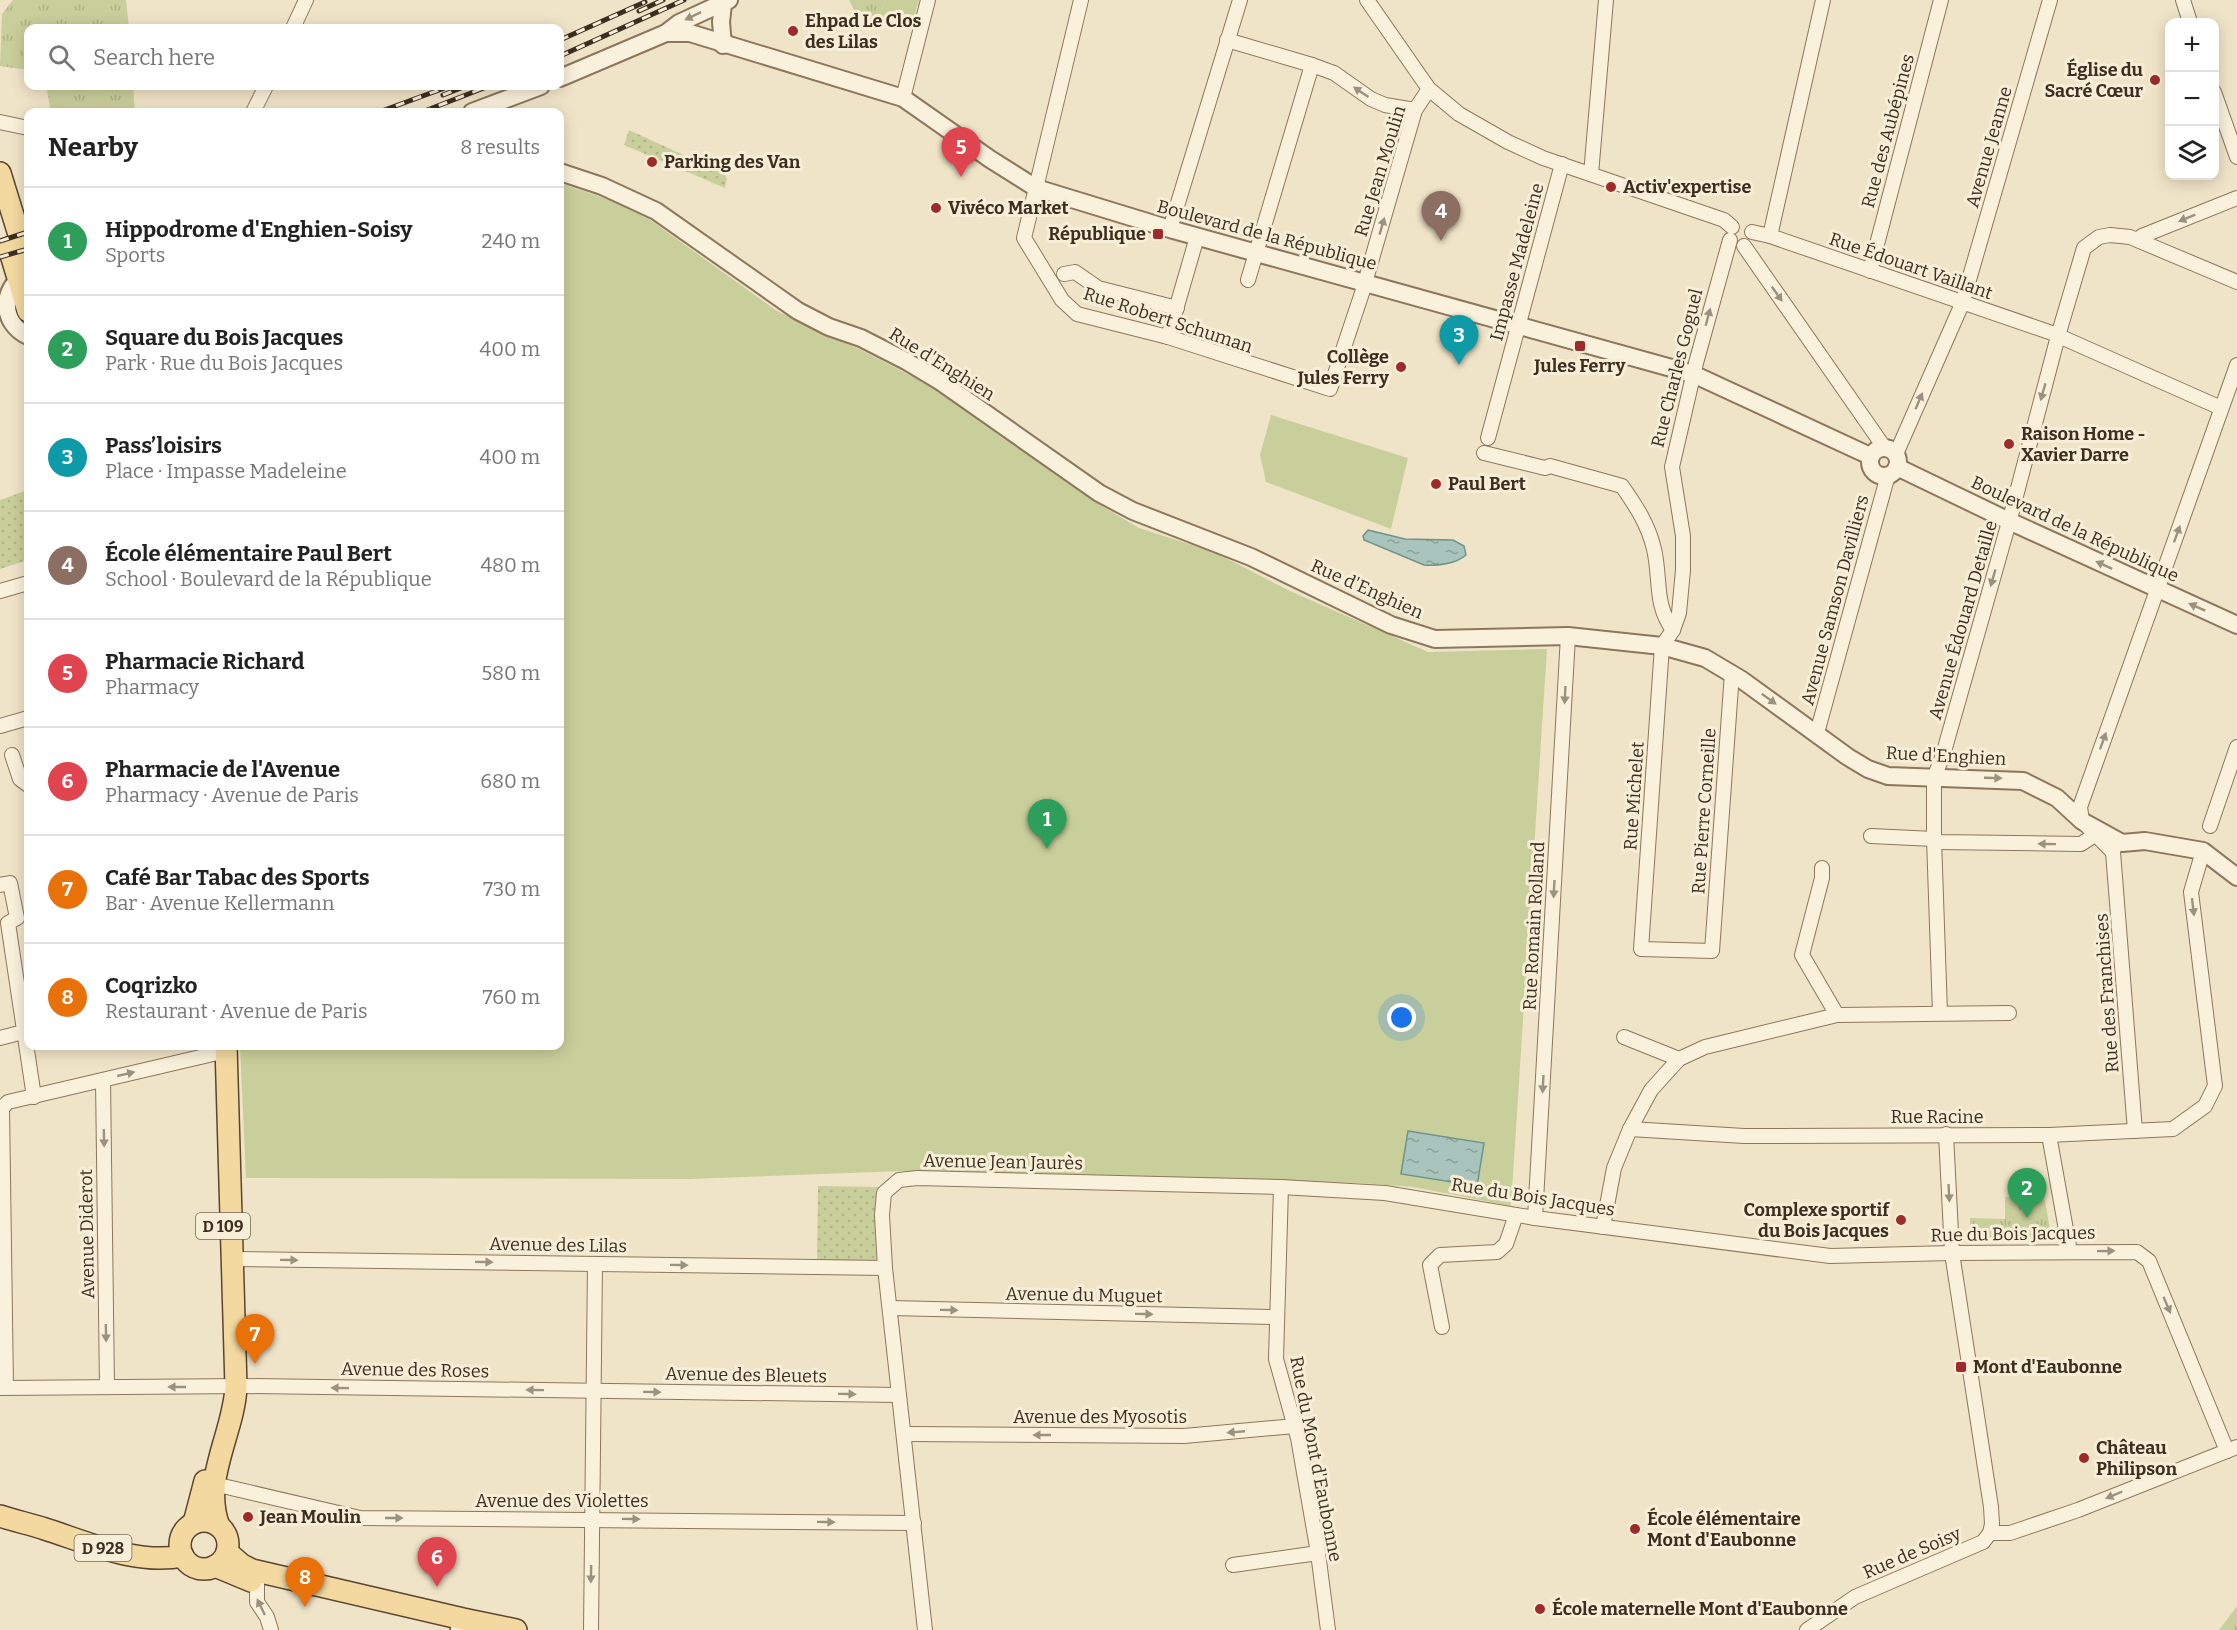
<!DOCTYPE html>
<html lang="en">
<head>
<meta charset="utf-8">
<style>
  body { margin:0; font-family:Bitter,serif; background:#f2f2f2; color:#222 }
  .controls { position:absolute; right:18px; top:18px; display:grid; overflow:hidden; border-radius:12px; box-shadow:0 3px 15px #0003 }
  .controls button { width:54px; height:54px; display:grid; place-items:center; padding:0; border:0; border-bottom:2px solid #e0e0e0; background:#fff; color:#222; font:30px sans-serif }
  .you { position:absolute; left:1402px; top:1018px; width:21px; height:21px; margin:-15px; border:4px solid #fff; border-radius:50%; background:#1a73e8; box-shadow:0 0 0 9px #1a73e833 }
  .badge { display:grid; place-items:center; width:39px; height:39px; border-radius:50%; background:#9e2a2b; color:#fff; font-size:20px; font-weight:700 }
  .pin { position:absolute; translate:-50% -50px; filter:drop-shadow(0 2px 3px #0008) }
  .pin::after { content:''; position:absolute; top:32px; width:21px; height:18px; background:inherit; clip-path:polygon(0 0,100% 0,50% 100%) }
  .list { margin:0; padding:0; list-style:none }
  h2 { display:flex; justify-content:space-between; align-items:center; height:78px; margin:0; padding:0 24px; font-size:26px }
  h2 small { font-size:20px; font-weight:400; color:#767676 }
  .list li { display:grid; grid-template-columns:39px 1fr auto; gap:18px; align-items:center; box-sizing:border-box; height:108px; padding:0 24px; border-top:2px solid #e0e0e0 }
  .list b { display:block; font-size:22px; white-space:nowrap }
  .list p { margin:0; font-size:20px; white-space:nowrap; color:#767676 }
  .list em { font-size:20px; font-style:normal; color:#767676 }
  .icon { flex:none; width:33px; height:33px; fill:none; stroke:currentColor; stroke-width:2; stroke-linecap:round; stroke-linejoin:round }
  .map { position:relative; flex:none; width:2237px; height:1630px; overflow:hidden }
  .search { position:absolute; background:#fff; box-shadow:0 3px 15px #0003; left:24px; top:24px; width:540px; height:66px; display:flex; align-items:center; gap:15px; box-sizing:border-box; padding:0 21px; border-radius:12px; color:#767676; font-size:22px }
  .panel { position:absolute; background:#fff; box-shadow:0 3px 15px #0003; left:24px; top:108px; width:540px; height:942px; border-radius:12px }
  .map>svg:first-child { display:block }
</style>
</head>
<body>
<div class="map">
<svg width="2237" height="1630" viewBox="0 0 2237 1630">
  <defs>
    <pattern id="grass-dots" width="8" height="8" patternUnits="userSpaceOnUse" patternTransform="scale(1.5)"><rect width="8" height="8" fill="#c9cf9b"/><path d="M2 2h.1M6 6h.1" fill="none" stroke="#aeb285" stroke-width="1.8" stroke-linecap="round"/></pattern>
    <pattern id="park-tufts" width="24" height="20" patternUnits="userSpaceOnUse" patternTransform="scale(1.5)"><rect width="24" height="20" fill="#c9cf9b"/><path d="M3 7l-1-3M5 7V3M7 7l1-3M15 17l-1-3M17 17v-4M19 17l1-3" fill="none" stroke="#aeb285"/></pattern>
    <pattern id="water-ripples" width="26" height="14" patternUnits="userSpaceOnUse" patternTransform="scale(1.5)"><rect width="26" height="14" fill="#a9c4bc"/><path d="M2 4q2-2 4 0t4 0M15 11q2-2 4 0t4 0" fill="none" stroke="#8ba098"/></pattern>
  </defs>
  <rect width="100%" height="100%" fill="#f0e4c8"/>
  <g fill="url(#grass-dots)">
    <path d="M629,130L725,174L727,179L725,188L624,145Z"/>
    <path d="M28,490V560L0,569V500Z"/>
    <path d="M818,1186L882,1187L875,1202L880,1256L874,1261L817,1260Z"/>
  </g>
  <g fill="url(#park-tufts)">
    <path d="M13,0H126L129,28H28V70L0,66L2,14Z"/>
    <path d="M849,0H885L879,21L857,16Z"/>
    <path d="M46,86H133L135,112H51Z"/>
    <path d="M2044,1196L2050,1229H2055L2048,1240L1971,1241L1970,1218L2005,1219V1197Z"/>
    <path d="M2237,1606V1630H2219Z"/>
  </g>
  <g fill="#c9cf9b">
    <path d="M885,0H919L912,25L880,17Z"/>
    <path d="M560,183L613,201L649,219L777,311L859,349L931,386L1102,506L1139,528L1214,552L1288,590L1428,652L1547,649L1511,1206L1413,1187L1360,1183L903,1171L690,1179L246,1178L240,1046H560Z"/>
    <path d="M1271,415L1408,458L1391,529L1266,482L1260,455Z"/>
  </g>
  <g fill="url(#water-ripples)" stroke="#6f938a" stroke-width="1.5">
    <path d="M1368,530L1405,539L1453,540L1464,546L1466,555C1456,564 1437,566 1424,565L1364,540L1363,536Z"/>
    <path d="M1408,1131L1484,1143L1477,1186L1401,1174Z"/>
  </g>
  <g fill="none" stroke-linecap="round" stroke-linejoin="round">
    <defs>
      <g id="minor">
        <path d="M1081,0L1024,238L1062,300L1077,314L1168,337L1330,389L1362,293L1415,110L1429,89"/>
        <path d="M1367,0L1429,89L1459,114L1508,142L1543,158L1724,220L1732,227"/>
        <path d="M2183,0L2190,22"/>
        <path d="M293,28L306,0"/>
        <path d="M1227,40L1312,65L1334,73L1371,99L1385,105L1415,110"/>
        <path d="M2214,92L2237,157"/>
        <path d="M903,98L928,0"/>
        <path d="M253,112L266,86"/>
        <path d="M0,122L28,128"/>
        <path d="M1591,174L1606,0"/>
        <path d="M1170,229L1240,0"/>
        <path d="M1752,232L1770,236L2052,333L2221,408"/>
        <path d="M1770,236L1823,0"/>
        <path d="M1730,240L1696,363L1672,467L1683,536V570L1679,613L1673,630L1662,646L1641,949L1712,951L1732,673"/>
        <path d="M2138,240L2142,236L2237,198"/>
        <path d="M1744,246L1884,447"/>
        <path d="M1870,271L1941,0"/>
        <path d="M1064,274L1075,272L1098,288L1177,308"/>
        <path d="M1248,280L1312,65"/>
        <path d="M1168,337L1197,237"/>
        <path d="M1488,438L1562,164"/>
        <path d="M1484,453L1545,468L1550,466L1622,486C1636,506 1648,524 1654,549C1661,579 1654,605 1673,630"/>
        <path d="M1896,454L1962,304L2050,0"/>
        <path d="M0,591L28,583"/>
        <path d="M0,726L28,718"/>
        <path d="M1817,733L1888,475"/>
        <path d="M12,755L20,779L28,785"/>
        <path d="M2210,826L2237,747"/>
        <path d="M1871,836L1934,839L1938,842L2081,844L2101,831"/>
        <path d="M2115,844L2113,852L2135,1131"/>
        <path d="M2113,852L2082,821L2080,807L2237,365"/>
        <path d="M1822,868V878L1802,955L1837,1015"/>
        <path d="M0,885L10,883L17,918L8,923L34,1097"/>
        <path d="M1940,1013L1934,839V778L1943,755L2011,515L2058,336L2084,248L2099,237L2110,235L2130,237L2237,282"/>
        <path d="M1624,1037L1679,1059"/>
        <path d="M0,1038L23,1032"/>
        <path d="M103,1080L107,1387"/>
        <path d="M1630,1129L1744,1136L2049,1135L2173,1129L2205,1106L2215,1086L2191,892L2203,851"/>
        <path d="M2049,1135L2070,1252"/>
        <path d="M1281,1187L1276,1359L1298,1438L1318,1553L1328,1630"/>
        <path d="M1535,1218L1568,636"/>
        <path d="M1603,1227L1614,1168L1630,1129L1651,1090L1679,1059L1705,1047L1837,1015L2009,1013"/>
        <path d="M231,1259L885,1268"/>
        <path d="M891,1308L1276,1317"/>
        <path d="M1442,1327L1430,1265L1440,1255L1497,1252L1506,1244L1516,1215"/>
        <path d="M6,1387L2,1108L8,1102L226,1051"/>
        <path d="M0,1388L245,1386L899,1395"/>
        <path d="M904,1434L1184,1436L1295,1426"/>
        <path d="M214,1484L360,1518L914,1523"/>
        <path d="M1990,1533H2010L2078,1510L2237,1447"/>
        <path d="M1233,1565L1318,1553"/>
        <path d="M257,1582V1602L267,1617L271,1630"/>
        <path d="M591,1630L595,1264"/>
        <path d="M925,1630L885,1268L882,1215L884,1193L899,1180L917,1178L1281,1187L1385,1193L1535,1218L1830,1256L1952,1253L2137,1252L2149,1261L2227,1451"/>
        <path d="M1807,1630L1855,1597L1983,1542L1990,1533L1992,1524L1991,1507L1952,1253L1946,1134"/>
      </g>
      <g id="tertiary">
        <path d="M666,33H690L903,98L990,159L1036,188L1170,229L1693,374L1870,456"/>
        <path d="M723,45L721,22L723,4"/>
        <path d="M560,78L666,33L679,23L729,0"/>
        <path d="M472,112L541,86"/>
        <path d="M560,172L602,186L656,211L798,311L829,327L861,338L906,361L941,382L1099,493L1133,511L1251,557L1391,625L1435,639L1568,636L1662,646L1705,658L1742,680L1848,757L1868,769L1888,776L2023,781L2057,798L2082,821L2122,843L2145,841L2203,851L2237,877"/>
        <path d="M28,273C0,287 0,323 28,336"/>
        <circle cx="1884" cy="462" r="14"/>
        <path d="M1897,467L2009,521L2237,625"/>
        <path d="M459,1630V1629"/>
      </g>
      <g id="primary">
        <path d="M0,173L28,264"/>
        <path d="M9,248L28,311"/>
        <path d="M0,1516C15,1521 30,1524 45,1529C89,1543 136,1565 183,1556"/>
        <circle cx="204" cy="1545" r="24"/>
        <path d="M194,1523L205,1481"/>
        <path d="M219,1526C201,1480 234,1433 236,1387L226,1046"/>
        <path d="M227,1552L242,1565L252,1570L463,1619L516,1630"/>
        <path d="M215,1566L251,1581"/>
      </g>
    </defs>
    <use href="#minor" stroke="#8d765c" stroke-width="16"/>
    <use href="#tertiary" stroke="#8d765c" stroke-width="20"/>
    <use href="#primary" stroke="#5b4430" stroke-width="24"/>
    <use href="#minor" stroke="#faf1dc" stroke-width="14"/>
    <use href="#tertiary" stroke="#faf1dc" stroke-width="16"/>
    <use href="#primary" stroke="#f3d9a0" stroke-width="21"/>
    <defs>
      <g id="rail">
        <path d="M639,11L663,0"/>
        <path d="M560,40L645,2"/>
        <path d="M560,56L684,0"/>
        <path d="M443,95L466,86"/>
        <path d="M379,112L450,86"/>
        <path d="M422,112L489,86"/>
        <path d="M0,241L28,232"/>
        <path d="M0,257L28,249"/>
      </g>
    </defs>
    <use href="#rail" stroke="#3d2e20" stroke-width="5"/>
    <use href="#rail" stroke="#f7eed8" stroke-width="3" stroke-dasharray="9" stroke-linecap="butt"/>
  </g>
  <defs><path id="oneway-solid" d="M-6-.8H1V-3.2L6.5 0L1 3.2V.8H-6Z" transform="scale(1.5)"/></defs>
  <g fill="#9c907e">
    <use href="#oneway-solid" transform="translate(693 16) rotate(154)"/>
    <use href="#oneway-solid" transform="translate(1361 92) rotate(-146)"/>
    <use href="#oneway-solid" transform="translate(2187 218) rotate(158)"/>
    <use href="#oneway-solid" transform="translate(1382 226) rotate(-74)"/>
    <use href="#oneway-solid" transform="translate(1777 294) rotate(55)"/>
    <use href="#oneway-solid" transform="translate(1708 317) rotate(-75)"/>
    <use href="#oneway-solid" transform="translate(2043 392) rotate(106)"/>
    <use href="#oneway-solid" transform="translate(1919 401) rotate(-67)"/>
    <use href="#oneway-solid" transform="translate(2177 534) rotate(-70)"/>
    <use href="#oneway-solid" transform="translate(2104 565) rotate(-155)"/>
    <use href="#oneway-solid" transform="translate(1993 578) rotate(106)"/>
    <use href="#oneway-solid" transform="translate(2197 607) rotate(-156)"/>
    <use href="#oneway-solid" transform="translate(1565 695) rotate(93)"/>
    <use href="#oneway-solid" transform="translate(1769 699) rotate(36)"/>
    <use href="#oneway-solid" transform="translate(2103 741) rotate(-70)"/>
    <use href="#oneway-solid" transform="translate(1993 778) rotate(2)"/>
    <use href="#oneway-solid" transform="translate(2047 844) rotate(-179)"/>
    <use href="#oneway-solid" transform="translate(1554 889) rotate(93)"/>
    <use href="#oneway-solid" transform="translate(2193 907) rotate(83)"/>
    <use href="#oneway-solid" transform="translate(126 1074) rotate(-13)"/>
    <use href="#oneway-solid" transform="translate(1543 1084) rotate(93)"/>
    <use href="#oneway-solid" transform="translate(104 1138) rotate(89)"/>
    <use href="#oneway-solid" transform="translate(1949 1193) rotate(87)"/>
    <use href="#oneway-solid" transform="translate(2106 1251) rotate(-1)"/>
    <use href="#oneway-solid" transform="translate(289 1260) rotate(1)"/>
    <use href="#oneway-solid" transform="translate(484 1262) rotate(1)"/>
    <use href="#oneway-solid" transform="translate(679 1265) rotate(1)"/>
    <use href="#oneway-solid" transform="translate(2167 1305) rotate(67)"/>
    <use href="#oneway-solid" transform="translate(949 1310) rotate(1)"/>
    <use href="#oneway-solid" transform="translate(1144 1314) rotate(1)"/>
    <use href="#oneway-solid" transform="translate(106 1333) rotate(89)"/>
    <use href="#oneway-solid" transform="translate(177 1387) rotate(180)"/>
    <use href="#oneway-solid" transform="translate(340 1388) rotate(-179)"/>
    <use href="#oneway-solid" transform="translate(535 1390) rotate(-179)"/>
    <use href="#oneway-solid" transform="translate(652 1392) rotate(1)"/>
    <use href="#oneway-solid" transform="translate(847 1394) rotate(1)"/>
    <use href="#oneway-solid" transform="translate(1236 1432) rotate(175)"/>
    <use href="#oneway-solid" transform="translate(1042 1435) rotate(-180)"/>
    <use href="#oneway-solid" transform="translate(2114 1495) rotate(157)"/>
    <use href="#oneway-solid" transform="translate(394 1518)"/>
    <use href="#oneway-solid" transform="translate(631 1519) rotate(1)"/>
    <use href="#oneway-solid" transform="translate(826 1522) rotate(1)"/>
    <use href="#oneway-solid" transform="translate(591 1574) rotate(91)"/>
    <use href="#oneway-solid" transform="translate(261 1607) rotate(-116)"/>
  </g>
  <g fill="#9e2a2b" stroke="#f7eed8" stroke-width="2">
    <circle cx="793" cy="31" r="6"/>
    <circle cx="2155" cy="80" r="6"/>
    <circle cx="652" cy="162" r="6"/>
    <circle cx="1611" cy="187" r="6"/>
    <circle cx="936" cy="208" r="6"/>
    <rect x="1152" y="228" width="12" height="12" rx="3"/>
    <rect x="1574" y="340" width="12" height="12" rx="3"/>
    <circle cx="1401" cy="367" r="6"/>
    <circle cx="2009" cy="444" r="6"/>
    <circle cx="1436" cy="484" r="6"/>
    <circle cx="1901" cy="1220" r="6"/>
    <rect x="1955" y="1361" width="12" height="12" rx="3"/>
    <circle cx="2084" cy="1458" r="6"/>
    <circle cx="248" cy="1517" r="6"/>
    <circle cx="1635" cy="1529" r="6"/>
    <circle cx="1540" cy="1609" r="6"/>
  </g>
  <g text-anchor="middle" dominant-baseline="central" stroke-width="6" stroke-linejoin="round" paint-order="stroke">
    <g fill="#f7eed8" stroke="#756857" stroke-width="1.5">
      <rect x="196" y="1213" width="54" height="26" rx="4.5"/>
      <rect x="74.5" y="1535" width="57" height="26" rx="4.5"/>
    </g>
    <g font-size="16" font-weight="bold" fill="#3d2e20">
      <text x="223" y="1226">D 109</text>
      <text x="103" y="1548">D 928</text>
    </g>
    <g font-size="18" font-weight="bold" fill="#3d2e20" stroke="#f7eed8" text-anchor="start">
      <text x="805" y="21">Ehpad Le Clos<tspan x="805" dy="21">des Lilas</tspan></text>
      <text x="2143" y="70" text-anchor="end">Église du<tspan x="2143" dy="21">Sacré Cœur</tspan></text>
      <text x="664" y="162">Parking des Van</text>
      <text x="1623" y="187">Activ'expertise</text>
      <text x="948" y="208">Vivéco Market</text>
      <text x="1146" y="234" text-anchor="end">République</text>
      <text x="1389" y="357" text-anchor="end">Collège<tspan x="1389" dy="21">Jules Ferry</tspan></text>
      <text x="1580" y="366" text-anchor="middle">Jules Ferry</text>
      <text x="2021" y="434">Raison Home -<tspan x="2021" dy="21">Xavier Darre</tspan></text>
      <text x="1448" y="484">Paul Bert</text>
      <text x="1889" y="1210" text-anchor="end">Complexe sportif<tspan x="1889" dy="21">du Bois Jacques</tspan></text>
      <text x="1973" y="1367">Mont d'Eaubonne</text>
      <text x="2096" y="1448">Château<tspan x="2096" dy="21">Philipson</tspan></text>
      <text x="260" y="1517">Jean Moulin</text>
      <text x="1647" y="1519">École élémentaire<tspan x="1647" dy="21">Mont d'Eaubonne</tspan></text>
      <text x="1552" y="1609">École maternelle Mont d'Eaubonne</text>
    </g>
    <g font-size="18" fill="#3d2e20" stroke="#f7eed8">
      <text transform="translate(1888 131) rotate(-75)">Rue des Aubépines</text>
      <text transform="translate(1989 147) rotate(-74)">Avenue Jeanne</text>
      <text transform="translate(1380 171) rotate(-73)">Rue Jean Moulin</text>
      <text transform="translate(1267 235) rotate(15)">Boulevard de la République</text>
      <text transform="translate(1517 262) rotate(-75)">Impasse Madeleine</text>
      <text transform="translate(1911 266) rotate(19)">Rue Édouart Vaillant</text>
      <text transform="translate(1168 320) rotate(18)">Rue Robert Schuman</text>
      <text transform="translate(942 364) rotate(32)">Rue d'Enghien</text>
      <text transform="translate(1677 368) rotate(-76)">Rue Charles Goguel</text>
      <text transform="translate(2075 529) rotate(25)">Boulevard de la République</text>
      <text transform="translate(1367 589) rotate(24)">Rue d'Enghien</text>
      <text transform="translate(1835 600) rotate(-75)">Avenue Samson Davilliers</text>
      <text transform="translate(1963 620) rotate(-74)">Avenue Édouard Detaille</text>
      <text transform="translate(1946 756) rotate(3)">Rue d'Enghien</text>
      <text transform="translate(1634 796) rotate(-86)">Rue Michelet</text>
      <text transform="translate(1704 811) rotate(-86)">Rue Pierre Corneille</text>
      <text transform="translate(1534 926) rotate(-87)">Rue Romain Rolland</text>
      <text transform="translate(2107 993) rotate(-94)">Rue des Franchises</text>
      <text x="1937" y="1117">Rue Racine</text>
      <text transform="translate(1003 1162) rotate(1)">Avenue Jean Jaurès</text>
      <text transform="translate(1533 1197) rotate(9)">Rue du Bois Jacques</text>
      <text transform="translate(87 1234) rotate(-91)">Avenue Diderot</text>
      <text transform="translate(2013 1234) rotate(-1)">Rue du Bois Jacques</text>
      <text transform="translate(558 1245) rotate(1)">Avenue des Lilas</text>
      <text transform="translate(1084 1295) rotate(1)">Avenue du Muguet</text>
      <text transform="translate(415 1370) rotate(1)">Avenue des Roses</text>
      <text transform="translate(746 1375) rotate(1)">Avenue des Bleuets</text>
      <text x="1100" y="1417">Avenue des Myosotis</text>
      <text transform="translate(1316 1459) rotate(79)">Rue du Mont d'Eaubonne</text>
      <text x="562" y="1501">Avenue des Violettes</text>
      <text transform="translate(1912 1553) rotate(-23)">Rue de Soisy</text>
    </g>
  </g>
</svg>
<div class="controls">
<button>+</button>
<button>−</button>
<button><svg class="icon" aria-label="layers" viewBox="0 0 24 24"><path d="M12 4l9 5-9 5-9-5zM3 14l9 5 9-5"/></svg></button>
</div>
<div class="you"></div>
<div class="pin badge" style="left:1047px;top:849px;background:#2e9e5b">1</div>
<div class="pin badge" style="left:2027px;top:1218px;background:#2e9e5b">2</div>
<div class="pin badge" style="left:1459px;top:365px;background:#0f9aa8">3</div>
<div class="pin badge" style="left:1441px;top:241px;background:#8d6e63">4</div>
<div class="pin badge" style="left:961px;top:177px;background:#e0444e">5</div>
<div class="pin badge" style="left:437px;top:1587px;background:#e0444e">6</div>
<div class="pin badge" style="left:255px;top:1364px;background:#e8710a">7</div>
<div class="pin badge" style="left:305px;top:1607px;background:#e8710a">8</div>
<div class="search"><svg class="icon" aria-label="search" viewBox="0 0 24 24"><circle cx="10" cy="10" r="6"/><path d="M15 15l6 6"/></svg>Search here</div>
<section class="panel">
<h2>Nearby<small>8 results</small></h2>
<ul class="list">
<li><span class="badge" style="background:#2e9e5b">1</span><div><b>Hippodrome d'Enghien-Soisy</b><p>Sports</p></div><em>240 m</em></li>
<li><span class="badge" style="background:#2e9e5b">2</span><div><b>Square du Bois Jacques</b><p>Park · Rue du Bois Jacques</p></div><em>400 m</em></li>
<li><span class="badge" style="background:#0f9aa8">3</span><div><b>Pass’loisirs</b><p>Place · Impasse Madeleine</p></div><em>400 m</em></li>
<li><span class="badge" style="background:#8d6e63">4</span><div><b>École élémentaire Paul Bert</b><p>School · Boulevard de la République</p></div><em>480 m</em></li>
<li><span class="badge" style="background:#e0444e">5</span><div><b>Pharmacie Richard</b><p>Pharmacy</p></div><em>580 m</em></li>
<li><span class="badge" style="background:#e0444e">6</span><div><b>Pharmacie de l'Avenue</b><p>Pharmacy · Avenue de Paris</p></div><em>680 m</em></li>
<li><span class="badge" style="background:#e8710a">7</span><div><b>Café Bar Tabac des Sports</b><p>Bar · Avenue Kellermann</p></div><em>730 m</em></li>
<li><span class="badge" style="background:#e8710a">8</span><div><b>Coqrizko</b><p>Restaurant · Avenue de Paris</p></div><em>760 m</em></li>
</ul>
</section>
</div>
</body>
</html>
